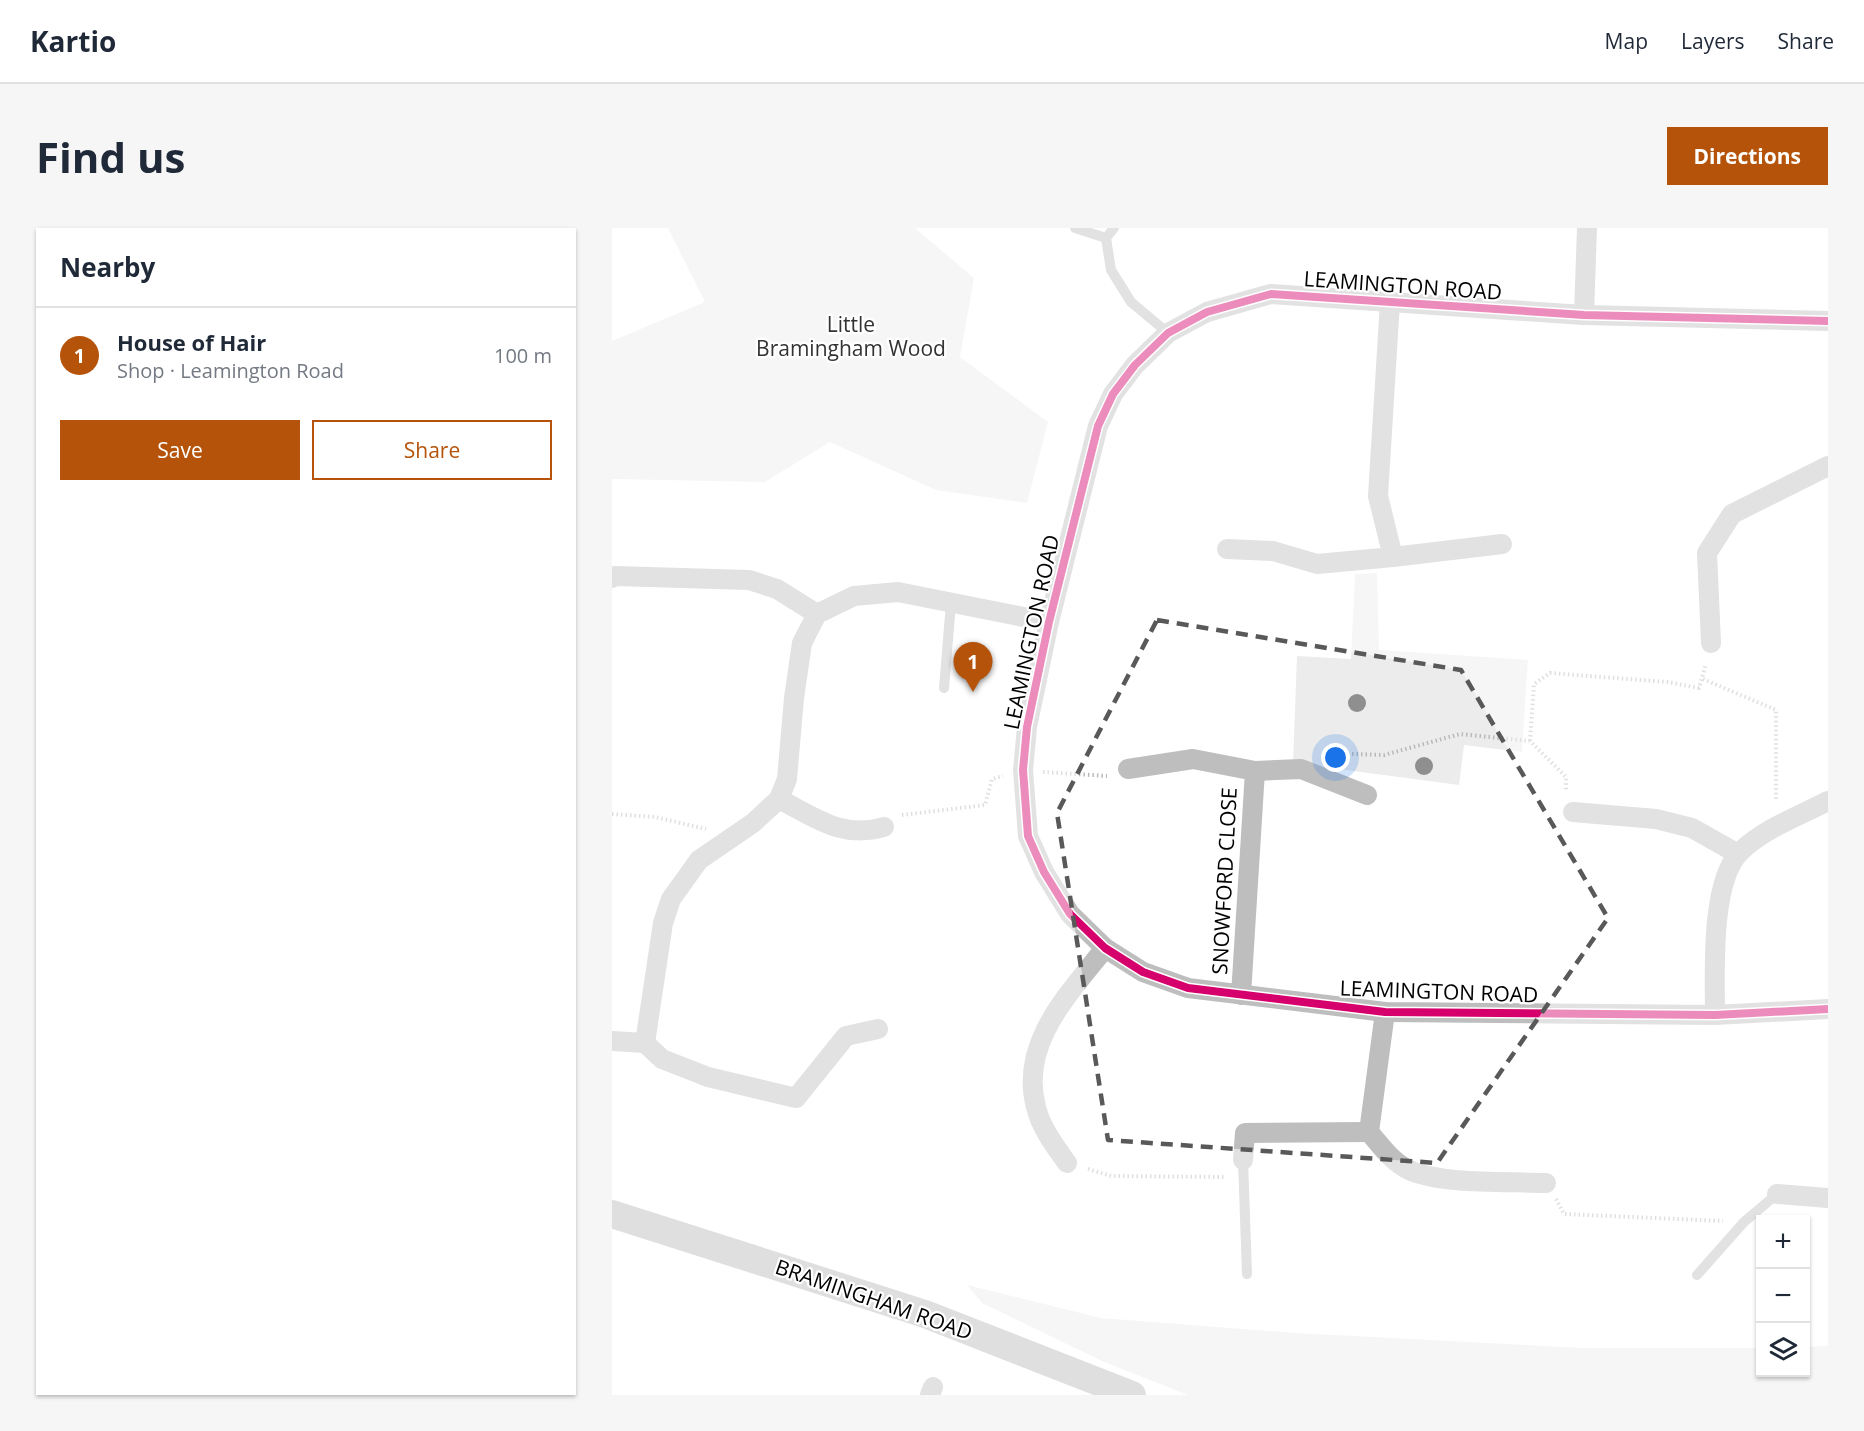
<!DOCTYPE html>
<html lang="en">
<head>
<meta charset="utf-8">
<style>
  body { margin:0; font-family:"Open Sans",sans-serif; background:#f6f6f7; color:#1f2937 }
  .controls { position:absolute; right:18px; bottom:18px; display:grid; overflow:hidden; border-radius:0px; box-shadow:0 2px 4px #0004 }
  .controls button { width:54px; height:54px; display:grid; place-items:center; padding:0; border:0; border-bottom:2px solid #e0e1e3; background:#fff; color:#1f2937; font:30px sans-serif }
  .you { position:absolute; left:724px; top:530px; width:21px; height:21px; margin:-15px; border:4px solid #fff; border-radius:50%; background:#1a73e8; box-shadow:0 0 0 9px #1a73e833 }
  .badge { display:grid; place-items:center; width:39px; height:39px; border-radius:50%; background:#b45309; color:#fff; font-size:20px; font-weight:700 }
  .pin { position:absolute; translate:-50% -50px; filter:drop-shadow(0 2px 3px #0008) }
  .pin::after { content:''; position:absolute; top:32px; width:21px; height:18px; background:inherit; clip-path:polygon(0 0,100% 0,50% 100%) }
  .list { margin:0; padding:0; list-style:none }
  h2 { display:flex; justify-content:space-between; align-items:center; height:78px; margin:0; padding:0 24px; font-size:26px }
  h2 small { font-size:20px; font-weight:400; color:#747a83 }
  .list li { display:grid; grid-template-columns:39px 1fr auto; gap:18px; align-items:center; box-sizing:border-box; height:96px; padding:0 24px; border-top:2px solid #e0e1e3 }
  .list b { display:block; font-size:22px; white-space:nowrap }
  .list p { margin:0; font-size:20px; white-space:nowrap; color:#747a83 }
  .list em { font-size:20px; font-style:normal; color:#747a83 }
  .actions { display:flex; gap:12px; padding:18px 24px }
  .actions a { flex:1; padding:14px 0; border:2px solid #b45309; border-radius:0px; text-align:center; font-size:21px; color:#b45309 }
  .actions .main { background:#b45309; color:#fff }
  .icon { flex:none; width:33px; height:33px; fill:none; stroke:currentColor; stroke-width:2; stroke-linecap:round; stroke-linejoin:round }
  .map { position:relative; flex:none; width:1216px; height:1167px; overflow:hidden; border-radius:0px }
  header { display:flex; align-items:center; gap:36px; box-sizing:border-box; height:84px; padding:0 30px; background:#fff; border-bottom:2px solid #e0e1e3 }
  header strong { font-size:28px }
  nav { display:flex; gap:33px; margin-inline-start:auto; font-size:21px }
  .intro { display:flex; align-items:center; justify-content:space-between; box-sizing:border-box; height:144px; padding:0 36px }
  h1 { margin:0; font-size:42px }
  .button { padding:15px 27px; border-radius:0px; background:#b45309; color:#fff; font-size:21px; font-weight:700 }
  main { display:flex; gap:36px; padding:0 36px }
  aside { flex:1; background:#fff; border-radius:0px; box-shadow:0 2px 4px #0004 }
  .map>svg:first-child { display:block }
</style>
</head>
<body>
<header>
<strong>Kartio</strong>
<nav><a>Map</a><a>Layers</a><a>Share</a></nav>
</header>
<div class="intro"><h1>Find us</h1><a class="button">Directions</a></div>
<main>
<aside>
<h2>Nearby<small></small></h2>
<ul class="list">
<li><span class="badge">1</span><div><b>House of Hair</b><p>Shop · Leamington Road</p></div><em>100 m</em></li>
</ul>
<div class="actions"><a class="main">Save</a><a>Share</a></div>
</aside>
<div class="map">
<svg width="1216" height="1167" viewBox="0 0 1216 1167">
  <rect width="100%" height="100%" fill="#fff"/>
  <g fill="#ececec">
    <path d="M56,0H303L362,50L348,129L436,194L415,275L324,262L218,214L153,254L0,251V113L93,74Z"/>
    <path d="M765,345L767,422L916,432L910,524L852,517L847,557L681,535L685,428L739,431L743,346Z"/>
    <path d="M355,1057L489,1090L684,1105L972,1120H1148V1144H1194V1119L1216,1118V1167H576L492,1134L370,1075Z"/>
  </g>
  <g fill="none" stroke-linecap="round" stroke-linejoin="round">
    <g stroke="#b9b9b9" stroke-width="4" stroke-dasharray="1.5 3" stroke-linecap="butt">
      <path d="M1091,451L1164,482V573"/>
      <path d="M918,513L922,456L938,445L1055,454L1087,460L1094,436"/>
      <path d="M713,525L772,527L848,506L918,513L954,549V564"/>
      <path d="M431,544L495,548"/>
      <path d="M0,586L43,589L94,601"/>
      <path d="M290,587L373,577L380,551L391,548"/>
      <path d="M476,941L499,948L614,949"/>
      <path d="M944,971L952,986L1111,993"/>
    </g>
    <g stroke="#bebebe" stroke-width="10">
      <path d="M463,0L494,10L502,0"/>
      <path d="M494,10L499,42L519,74L556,105"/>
      <path d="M332,460L339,375"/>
      <path d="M631,932L635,1046"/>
      <path d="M1085,1047L1132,994L1165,966"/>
    </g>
    <g stroke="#bebebe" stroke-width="20">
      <path d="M972,87L975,0"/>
      <path d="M1216,93L972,87L659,66L595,84L556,105L523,137L501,166L486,198L437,394L415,499L411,542L416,608L432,644L458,686L493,720L531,744L576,760L773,784L1103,787L1216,781"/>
      <path d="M615,321L661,323L705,336L781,329L766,268L778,74"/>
      <path d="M781,329L890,316"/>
      <path d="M0,350L3,348L137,352L165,361L205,386"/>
      <path d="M1099,415L1095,325L1120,286L1216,238"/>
      <path d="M516,541L581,531L643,543L629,767"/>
      <path d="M643,543L689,541L755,567"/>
      <path d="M167,571C204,590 230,611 272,599"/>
      <path d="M961,584L1044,591L1080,600L1126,626"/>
      <path d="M773,784L757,904C769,918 780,934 797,942C831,957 896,953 934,955"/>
      <path d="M1103,787C1103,746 1098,654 1128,624C1151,601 1187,588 1216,573"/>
      <path d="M0,813L33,815L51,695L59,671L87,632L141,595L167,571L175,551L182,470L190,415L205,386L242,368L286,364L437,394"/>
      <path d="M33,815L50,831L96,849L184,870L234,808L266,801"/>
      <path d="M631,932L633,905L757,904"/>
      <path d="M455,935C443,918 429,900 424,879C407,815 457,766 493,720"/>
      <path d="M1165,966L1216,970"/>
      <path d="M318,1167L321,1159"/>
    </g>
    <path stroke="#b8b8b8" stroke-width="28" d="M0,986L313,1086L520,1167"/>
    <defs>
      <path id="cycleway" d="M1216,93L972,87L659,66L595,84L556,105L523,137L501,166L486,198L437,394L415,499L411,542L416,608L432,644L458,686L493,720L531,744L576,760L773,784L1103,787L1216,781"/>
    </defs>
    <use href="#cycleway" stroke="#fff" stroke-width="11"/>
    <use href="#cycleway" stroke="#d6006c" stroke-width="8"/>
  </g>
  <g fill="#8f8f8f">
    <circle cx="745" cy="475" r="9"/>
    <circle cx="812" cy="538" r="9"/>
  </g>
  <path d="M0 0H1216V1167H0ZM545,392L849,442L996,690L825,935L496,912L445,585Z" fill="#fff" fill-opacity=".55" fill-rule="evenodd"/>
  <path fill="none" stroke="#595959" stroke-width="4.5" stroke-dasharray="12 8" stroke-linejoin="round" d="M545,392L849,442L996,690L825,935L496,912L445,585Z"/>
  <g text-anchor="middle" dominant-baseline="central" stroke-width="4.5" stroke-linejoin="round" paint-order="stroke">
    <g font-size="21" fill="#000" stroke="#fff">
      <text transform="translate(791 57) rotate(4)">LEAMINGTON ROAD</text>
      <text transform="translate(419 404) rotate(-78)">LEAMINGTON ROAD</text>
      <text transform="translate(612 653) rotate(-87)">SNOWFORD CLOSE</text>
      <text transform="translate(827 763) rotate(2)">LEAMINGTON ROAD</text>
      <text transform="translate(262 1071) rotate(19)">BRAMINGHAM ROAD</text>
    </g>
    <g font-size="21" fill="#333" stroke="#fff">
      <text x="239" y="96">Little<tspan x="239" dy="24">Bramingham Wood</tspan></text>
    </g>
  </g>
</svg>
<div class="controls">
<button>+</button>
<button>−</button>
<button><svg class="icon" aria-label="layers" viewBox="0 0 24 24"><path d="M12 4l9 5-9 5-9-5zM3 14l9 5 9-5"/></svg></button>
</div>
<div class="you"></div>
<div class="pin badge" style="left:361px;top:464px">1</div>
</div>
</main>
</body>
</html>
